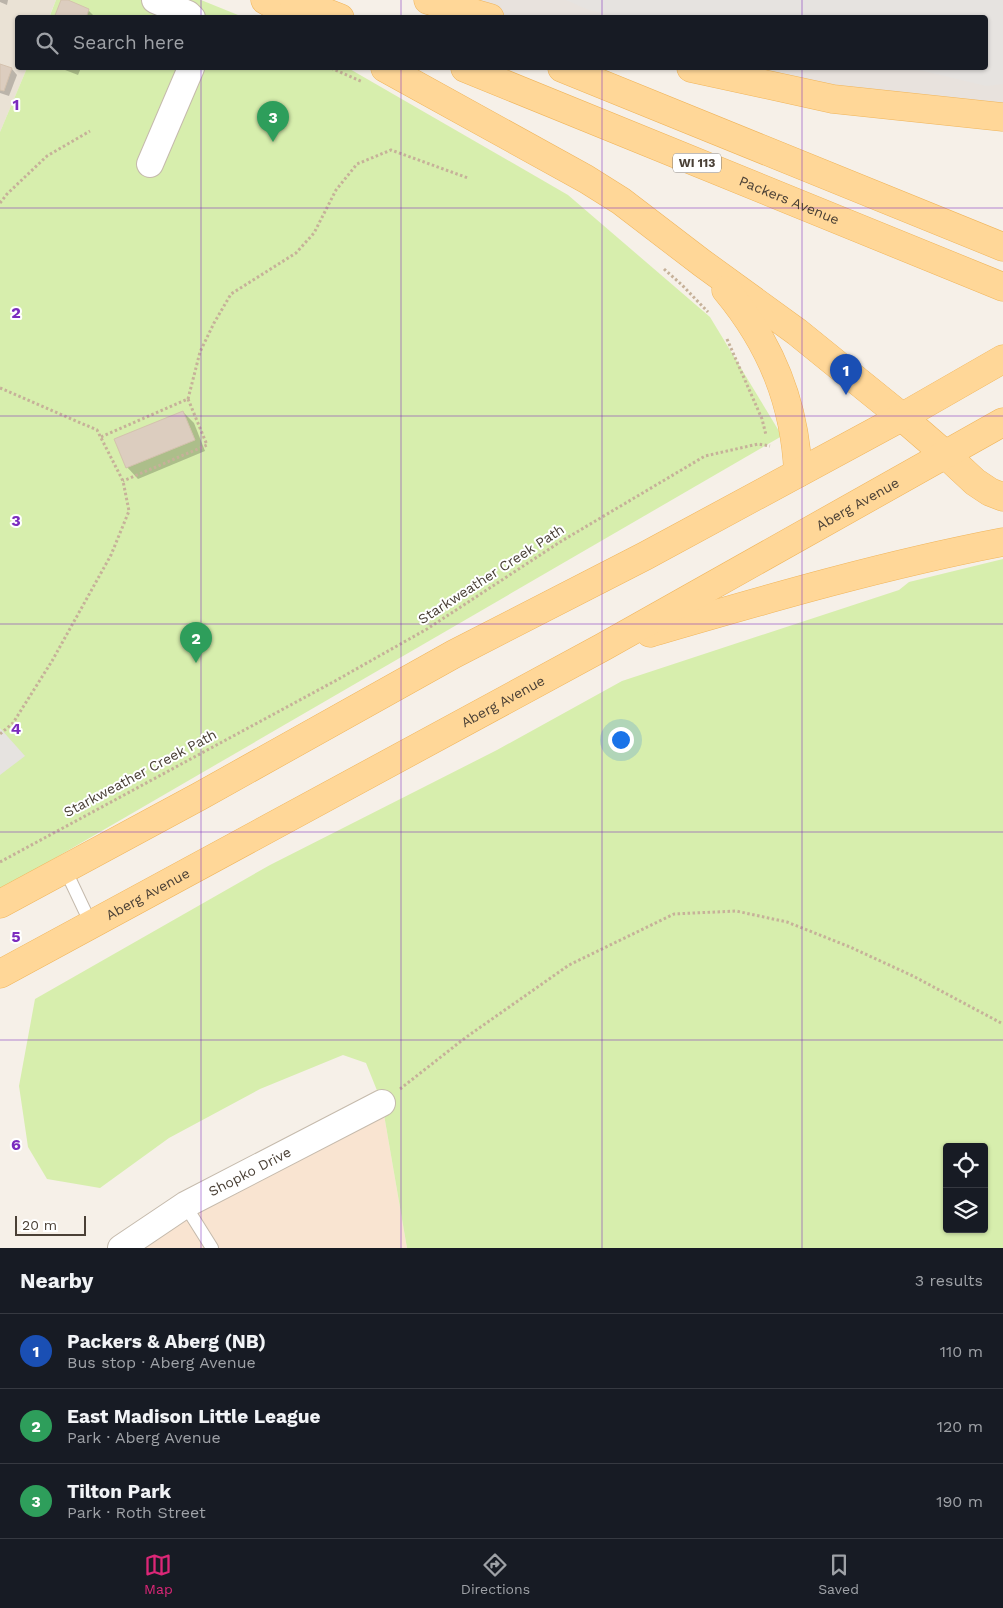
<!DOCTYPE html>
<html lang="en">
<head>
<meta charset="utf-8">
<style>
  body { margin:0; font-family:"Work Sans",sans-serif; background:#242831; color:#f1f3f6 }
  .controls { position:absolute; right:15px; bottom:15px; display:grid; overflow:hidden; border-radius:5px; box-shadow:0 1px 4px #0004 }
  .controls button { width:45px; height:45px; display:grid; place-items:center; padding:0; border:0; border-bottom:1px solid #363941; background:#171b24; color:#f1f3f6; font:25px sans-serif }
  .scale { position:absolute; left:15px; bottom:12px; width:71px; box-sizing:border-box; padding-left:5px; border:2px solid #4a4036; border-top:0; font-size:14px; line-height:18px; white-space:nowrap; color:#4a4036; -webkit-text-stroke:4px #fff; paint-order:stroke }
  .you { position:absolute; left:620px; top:739px; width:18px; height:18px; margin:-12px; border:4px solid #fff; border-radius:50%; background:#1a73e8; box-shadow:0 0 0 8px #1a73e833 }
  .badge { display:grid; place-items:center; width:32px; height:32px; border-radius:50%; background:#db2777; color:#fff; font-size:16px; font-weight:700 }
  .pin { position:absolute; translate:-50% -41px; filter:drop-shadow(0 1px 2px #0008) }
  .pin::after { content:''; position:absolute; top:26px; width:18px; height:15px; background:inherit; clip-path:polygon(0 0,100% 0,50% 100%) }
  .list { margin:0; padding:0; list-style:none }
  h2 { display:flex; justify-content:space-between; align-items:center; height:65px; margin:0; padding:0 20px; font-size:21px }
  h2 small { font-size:16px; font-weight:400; color:#9ea1a6 }
  .list li { display:grid; grid-template-columns:32px 1fr auto; gap:15px; align-items:center; box-sizing:border-box; height:75px; padding:0 20px; border-top:1px solid #363941 }
  .list b { display:block; font-size:19px; white-space:nowrap }
  .list p { margin:0; font-size:16px; white-space:nowrap; color:#9ea1a6 }
  .list em { font-size:16px; font-style:normal; color:#9ea1a6 }
  .icon { flex:none; width:28px; height:28px; fill:none; stroke:currentColor; stroke-width:2; stroke-linecap:round; stroke-linejoin:round }
  .map { position:relative; flex:none; width:1003px; height:1248px; overflow:hidden }
  .search { position:absolute; background:#171b24; box-shadow:0 1px 4px #0004; left:15px; right:15px; top:15px; height:55px; display:flex; align-items:center; gap:12px; box-sizing:border-box; padding:0 18px; border-radius:5px; color:#9ea1a6; font-size:19px }
  .sheet { height:290px; background:#171b24 }
  nav { display:flex; justify-content:space-around; align-items:center; box-sizing:border-box; height:70px; border-top:1px solid #363941; background:#171b24; font-size:14px; color:#9ea1a6 }
  nav a { display:grid; justify-items:center; gap:2px }
  nav .on { color:#db2777 }
  .map>svg:first-child { display:block }
</style>
</head>
<body>
<div class="map">
<svg width="1003" height="1248" viewBox="0 0 1003 1248">
  <rect width="100%" height="100%" fill="#f6f0e8"/>
  <path fill="#eae2d5" d="M0,0H56L49,17L18,18V68H27L0,132Z"/>
  <path fill="#f9e4d1" d="M382,1103L407,1248H121Z"/>
  <path fill="#e8e2dd" d="M428,0H1003V117L691,68H986V18H490Z"/>
  <g fill="#d7eead" fill-rule="evenodd">
    <path d="M56,0H201L243,17L49,18Z"/>
    <path d="M27,68H348L568,195L710,317L782,436L0,890V132Z"/>
    <path d="M1003,559V1248H407L382,1103L366,1063L343,1055L260,1089L169,1138L100,1188L47,1179L28,1147L19,1086L35,999L270,865L497,750L622,681L899,590L909,582ZM947,1147H984V1229H947Z"/>
  </g>
  <g fill="#e6e3e0">
    <path d="M566,0H1003V84L986,86L911,68H986V18L618,17L589,10Z"/>
    <path d="M0,728L25,756L0,775Z"/>
  </g>
  <g fill="#0003">
    <path d="M0,0H8L7,5L0,2Z"/>
    <path d="M63,0L88,10L96,18H55Z"/>
    <path d="M0,65L12,69L17,75L9,96L0,93Z"/>
    <path d="M60,68H81L78,75Z"/>
    <path d="M183,412L194,423L205,451L138,479L127,467Z"/>
  </g>
  <g fill="#dccdbf" stroke="#d4c2ae">
    <path d="M61,0H68L89,9L86,18H54Z"/>
    <path d="M0,64L12,68L4,91L0,90Z"/>
    <path d="M183,411L195,440L126,468L114,439Z"/>
  </g>
  <g fill="none" stroke-linecap="round" stroke-linejoin="round">
    <defs>
      <g id="lane">
        <path d="M65,869L91,924"/>
        <path d="M185,1205L212,1248"/>
      </g>
      <g id="street">
        <path d="M155,0L188,14L192,18"/>
        <path d="M150,164L191,68"/>
        <path id="s1" d="M121,1248L185,1205L382,1103"/>
      </g>
      <g id="primary">
        <path d="M265,0L296,18"/>
        <path d="M294,0L340,18"/>
        <path d="M428,0L490,18"/>
        <path d="M385,68L586,179L621,201L702,263L797,332L902,417L946,455L975,482L990,492L1003,497"/>
        <path id="s2" d="M465,68L1003,287"/>
        <path d="M562,68L1003,247"/>
        <path d="M691,68L833,99L1003,117"/>
        <path d="M726,290C771,344 795,403 798,473"/>
        <path d="M650,633C767,599 883,565 1003,542"/>
        <path d="M0,904L200,796L454,654L645,556L902,417L1003,359"/>
        <path id="s3" d="M0,974L603,647L1003,422"/>
      </g>
    </defs>
    <use href="#lane" stroke="#c5baac" stroke-width="14"/>
    <use href="#street" stroke="#c5baac" stroke-width="28"/>
    <use href="#primary" stroke="#f0b55b" stroke-width="29"/>
    <g stroke="#c6b199" stroke-width="3" stroke-dasharray="2.5 2.5" stroke-linecap="butt">
      <path d="M331,68L363,82"/>
      <path d="M0,203L7,194L47,156L90,131"/>
      <path d="M664,269L682,285L708,312"/>
      <path d="M727,339L762,419L766,435"/>
      <path d="M0,388L97,430L123,481L129,511L111,555L52,661L13,723L0,734"/>
      <path d="M188,399L200,352L214,323L231,294L296,253L314,233L336,190L357,164L391,150L468,178"/>
      <path d="M101,437L188,399L207,445L123,481"/>
      <path d="M0,862L335,681L427,629L560,542L705,456L758,444L770,446"/>
      <path d="M400,1089L465,1038L569,965L674,914L736,911L787,922L850,947L913,976L1003,1024"/>
    </g>
    <use href="#lane" stroke="#fff" stroke-width="12"/>
    <use href="#street" stroke="#fff" stroke-width="26"/>
    <use href="#primary" stroke="#ffd798" stroke-width="28"/>
  </g>
  <path fill="none" stroke="#7b2cbf" stroke-width="1" stroke-opacity="0.55" d="M201,0V18M401,0V18M602,0V18M802,0V18M201,68V1248M401,68V1248M602,68V1248M802,68V1248M0,208H1003M0,416H1003M0,624H1003M0,832H1003M0,1040H1003"/>
  <g text-anchor="middle" dominant-baseline="central" stroke-width="4" stroke-linejoin="round" paint-order="stroke">
    <rect fill="#fff" stroke="#807972" stroke-width="1" x="673" y="153.5" width="48" height="19" rx="4"/>
    <g font-size="12" font-weight="bold" fill="#4a4036">
      <text x="697" y="163">WI 113</text>
    </g>
    <g font-size="14" fill="#4a4036" stroke="#fff">
      <text stroke="none"><textPath href="#s2" startOffset="350">Packers Avenue</textPath></text>
      <text stroke="none"><textPath href="#s3" startOffset="978">Aberg Avenue</textPath></text>
      <text transform="translate(491 574) rotate(-33)">Starkweather Creek Path</text>
      <text stroke="none"><textPath href="#s3" startOffset="572">Aberg Avenue</textPath></text>
      <text transform="translate(140 773) rotate(-28)">Starkweather Creek Path</text>
      <text stroke="none"><textPath href="#s3" startOffset="168">Aberg Avenue</textPath></text>
      <text stroke="none"><textPath href="#s1" startOffset="150">Shopko Drive</textPath></text>
    </g>
  </g>
  <g font-size="16" text-anchor="middle" font-weight="bold" fill="#7b2cbf" stroke="#fff" stroke-width="4" stroke-linejoin="round" paint-order="stroke">
    <text x="16" y="110">1</text>
    <text x="16" y="318">2</text>
    <text x="16" y="526">3</text>
    <text x="16" y="734">4</text>
    <text x="16" y="942">5</text>
    <text x="16" y="1150">6</text>
  </g>
</svg>
<div class="controls">
<button><svg class="icon" aria-label="locate" viewBox="0 0 24 24"><circle cx="12" cy="12" r="6"/><path d="M12 2v4M12 18v4M2 12h4M18 12h4"/></svg></button>
<button><svg class="icon" aria-label="layers" viewBox="0 0 24 24"><path d="M12 4l9 5-9 5-9-5zM3 14l9 5 9-5"/></svg></button>
</div>
<div class="scale">20 m</div>
<div class="you"></div>
<div class="pin badge" style="left:846px;top:395px;background:#1a4fb4">1</div>
<div class="pin badge" style="left:196px;top:663px;background:#2e9e5b">2</div>
<div class="pin badge" style="left:273px;top:142px;background:#2e9e5b">3</div>
<div class="search"><svg class="icon" aria-label="search" viewBox="0 0 24 24"><circle cx="10" cy="10" r="6"/><path d="M15 15l6 6"/></svg>Search here</div>
</div>
<section class="sheet">
<h2>Nearby<small>3 results</small></h2>
<ul class="list">
<li><span class="badge" style="background:#1a4fb4">1</span><div><b>Packers &amp; Aberg (NB)</b><p>Bus stop · Aberg Avenue</p></div><em>110 m</em></li>
<li><span class="badge" style="background:#2e9e5b">2</span><div><b>East Madison Little League</b><p>Park · Aberg Avenue</p></div><em>120 m</em></li>
<li><span class="badge" style="background:#2e9e5b">3</span><div><b>Tilton Park</b><p>Park · Roth Street</p></div><em>190 m</em></li>
</ul>
</section>
<nav>
<a class="on"><svg class="icon" aria-label="map" viewBox="0 0 24 24"><path d="M3 6l6-2 6 2 6-2v14l-6 2-6-2-6 2zM9 4v14M15 6v14"/></svg>Map</a>
<a><svg class="icon" aria-label="directions" viewBox="0 0 24 24"><path d="M12 3l9 9-9 9-9-9zM9 14v-3h6M13 9l2 2-2 2"/></svg>Directions</a>
<a><svg class="icon" aria-label="saved" viewBox="0 0 24 24"><path d="M7 4h10v16l-5-4-5 4z"/></svg>Saved</a>
</nav>
</body>
</html>
